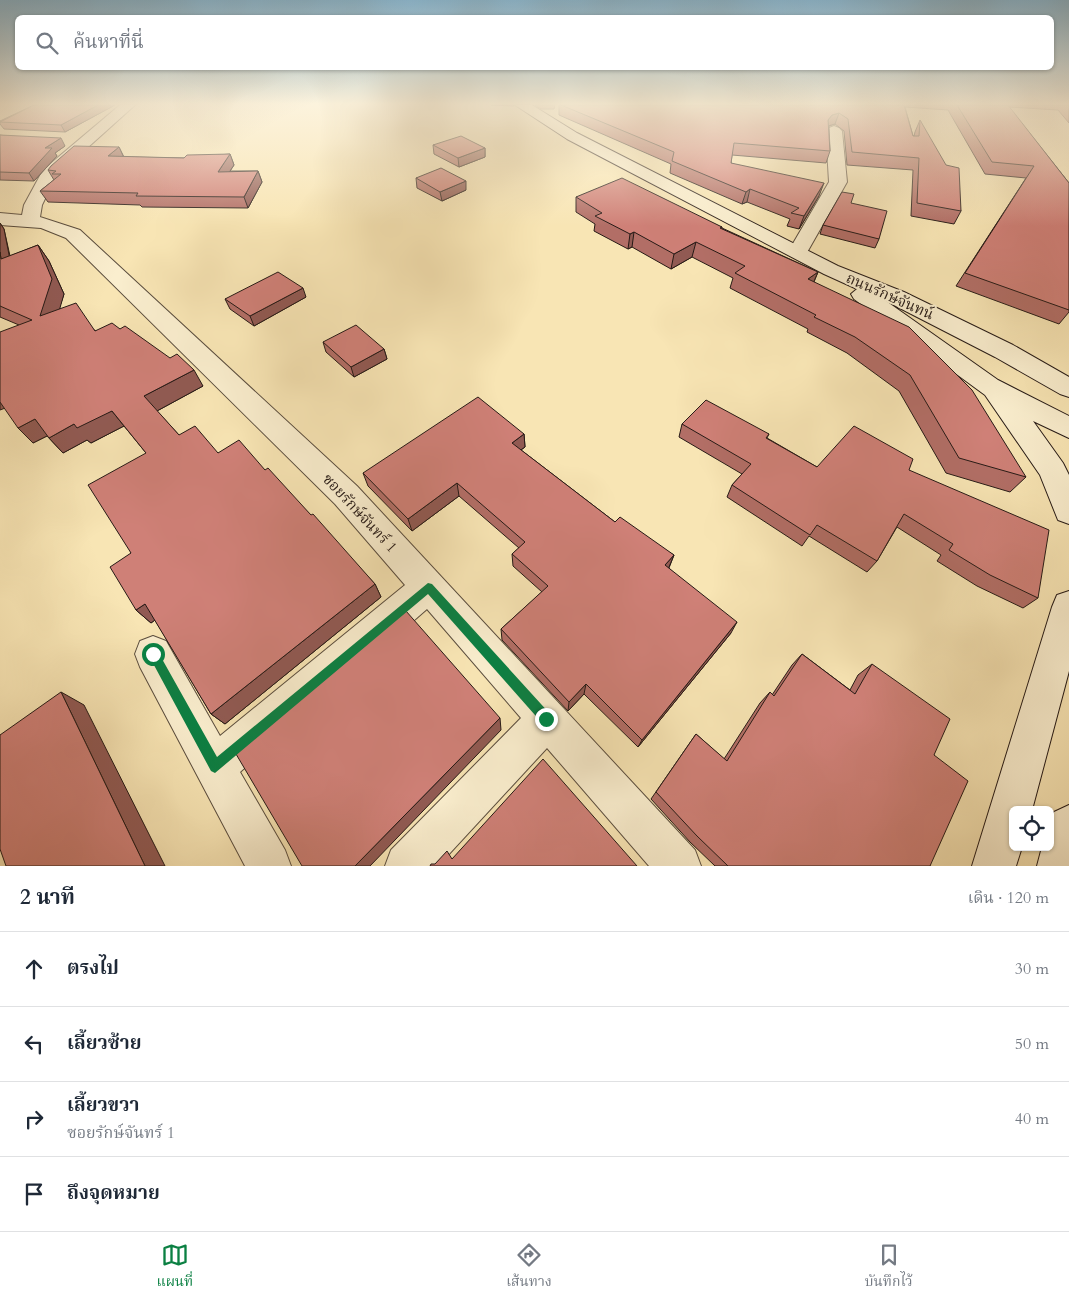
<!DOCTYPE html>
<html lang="th">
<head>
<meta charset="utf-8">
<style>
  body { margin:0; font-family:Cardo,"Noto Serif Thai",serif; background:#f2f2f3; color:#1f2937 }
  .controls { position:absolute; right:15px; bottom:15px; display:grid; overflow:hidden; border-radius:8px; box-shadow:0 1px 4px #0004 }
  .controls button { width:45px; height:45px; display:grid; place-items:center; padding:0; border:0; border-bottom:1px solid #e0e1e3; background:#fff; color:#1f2937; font:25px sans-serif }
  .stop { position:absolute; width:15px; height:15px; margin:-11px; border:4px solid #0b8043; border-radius:50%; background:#fff }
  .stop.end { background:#0b8043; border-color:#fff; box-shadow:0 1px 5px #0008 }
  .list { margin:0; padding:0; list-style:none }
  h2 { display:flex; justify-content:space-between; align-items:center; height:65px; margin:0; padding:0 20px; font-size:21px }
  h2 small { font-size:16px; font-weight:400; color:#747a83 }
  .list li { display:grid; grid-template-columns:32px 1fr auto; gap:15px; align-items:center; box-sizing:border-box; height:75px; padding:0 20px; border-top:1px solid #e0e1e3 }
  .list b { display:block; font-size:19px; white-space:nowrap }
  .list p { margin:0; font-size:16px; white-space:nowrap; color:#747a83 }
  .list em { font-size:16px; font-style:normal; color:#747a83 }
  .icon { flex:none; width:28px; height:28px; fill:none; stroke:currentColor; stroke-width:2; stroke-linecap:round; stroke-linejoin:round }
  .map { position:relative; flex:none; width:1069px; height:866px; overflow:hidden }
  .search { position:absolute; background:#fff; box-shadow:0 1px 4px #0004; left:15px; right:15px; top:15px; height:55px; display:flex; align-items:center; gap:12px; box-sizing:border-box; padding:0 18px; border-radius:8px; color:#747a83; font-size:19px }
  .sheet { height:365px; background:#fff }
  nav { display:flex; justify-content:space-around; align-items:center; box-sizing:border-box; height:70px; border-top:1px solid #e0e1e3; background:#fff; font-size:14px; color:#747a83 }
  nav a { display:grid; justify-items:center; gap:2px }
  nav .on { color:#0b8043 }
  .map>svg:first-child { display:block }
</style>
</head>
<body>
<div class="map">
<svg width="1069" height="866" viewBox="0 0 1069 866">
  <rect width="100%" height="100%" fill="#f8e5b4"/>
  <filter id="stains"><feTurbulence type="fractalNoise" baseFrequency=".004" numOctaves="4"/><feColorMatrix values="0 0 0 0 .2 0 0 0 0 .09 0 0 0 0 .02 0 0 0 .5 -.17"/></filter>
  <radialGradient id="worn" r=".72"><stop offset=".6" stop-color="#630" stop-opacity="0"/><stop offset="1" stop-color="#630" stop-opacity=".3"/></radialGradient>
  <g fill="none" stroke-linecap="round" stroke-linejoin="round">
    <defs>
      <g id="minor">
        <path d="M120,105H135L56,176L42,205L40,217L80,230L357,486L695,850L701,866H649L547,748L438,866H385L391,850L521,718L427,609L240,772L285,850L291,866H245L140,667L135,654L140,641L153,636L166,641L220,736L405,585L335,504L66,238L41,228L0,225V213L22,215L24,205L43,170Z"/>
        <path d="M834,126L839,128L842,131L847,182L805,256L798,258L791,256L788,252L829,182L826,131L829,128Z"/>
      </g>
      <g id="secondary">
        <path d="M515,105H532L577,133L838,266L904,292L1013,345L1069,377V397L1060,394L995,357L886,301L998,380L1069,416V438L1033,421L1063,463L1069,475V524L1058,520L1040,475L985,395L854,299L851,294L857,289L824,274L567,139Z"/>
        <path d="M1069,591V671L1032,810H1013V847H1022L1016,866H972L1052,607L1057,595Z"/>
        <path d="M1069,805V866H1037L1042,847H1050V820L1054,812Z"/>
      </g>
    </defs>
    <use href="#minor" stroke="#5a4d3e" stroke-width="2"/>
    <use href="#secondary" stroke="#261a16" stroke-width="2"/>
    <use href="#minor" fill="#faeece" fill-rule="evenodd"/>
    <use href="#secondary" fill="#faeece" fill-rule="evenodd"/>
  </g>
  <g fill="#b26e66" stroke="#261a16">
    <path d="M34,105H115L65,132L4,129L0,124V121Z"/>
    <path d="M491,105H514V106Z"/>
    <path d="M535,105H555L554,109H541Z"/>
    <path d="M559,105H1069V123L1058,110L1009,107L1069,183V312L1059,324L956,286L1026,178L985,174L948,110L905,107L913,136H914L915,132L920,120L961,211L954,224L911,216L913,170L847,165L844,131L835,124L829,126L830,151L826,163L732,155L731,163L819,196L799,229L787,226L790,219L747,202L742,204L670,173L671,164L559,115Z"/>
    <path d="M0,135L65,146L55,153L57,156L34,181L0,180Z"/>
    <path d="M433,145L485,148V157L459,167L434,154Z"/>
    <path d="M119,147L124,157L184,158L230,154L234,165L230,171H258L262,182L248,208L142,207L140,205L48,202L40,191L54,180L48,170Z"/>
    <path d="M416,178L466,190L442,201L417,188Z"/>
    <path d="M576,197L722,227V228L818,272L814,282L1026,477L1010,492L946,473L899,391L847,353L807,332L808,329L730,288L733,278L692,257L671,269L632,247L628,249L594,231L595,224L576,212Z"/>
    <path d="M851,203L879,239L875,248L820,234L823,225Z"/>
    <path d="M0,223L4,229L10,256L38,245L49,261L64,294L59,309L96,331L120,329L203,386L157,411L179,435L218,453L265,470L311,515L375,584L381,597L225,724L211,714L155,620L151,623L136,610L131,553L146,453L124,426L91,443L87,440L63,453L47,436L33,443L18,428L19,325L0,317Z"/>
    <path d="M306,297L254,326L230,309L225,299Z"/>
    <path d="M323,342L384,349L387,359L354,377L326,352Z"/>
    <path d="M682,424L769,434L767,438L817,467L909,470L1038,598L1023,608L977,586L937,561L941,555L897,527L877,561L867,572L809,536L802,546L727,497L732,485L742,474L679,437Z"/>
    <path d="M524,434L525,447L521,450L615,522L674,555L669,568L731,633L638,747L584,694L568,711L502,640L501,629L542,592L513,566L512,554L519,548L459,496L412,531L368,486L363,473Z"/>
    <path d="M802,654L850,690L858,675L872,664L934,755L930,866H715L690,842L651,799L696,734L724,759L760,703L770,692L772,695L792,665Z"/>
  </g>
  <g fill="#915a53" stroke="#261a16">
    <path d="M98,105H115L65,132L61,125Z"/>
    <path d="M839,113L835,124L828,126V120L832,115Z"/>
    <path d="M61,138L65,146L55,153L57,156L34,181L29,173L45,148Z"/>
    <path d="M119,147L124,158L108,156Z"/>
    <path d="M485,148V157L459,167L458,158Z"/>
    <path d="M230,154L234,165L222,183L218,172Z"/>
    <path d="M258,171L262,182L248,208L244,197Z"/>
    <path d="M466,181V190L442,201L440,192Z"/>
    <path d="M824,183L819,196L799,229L804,216Z"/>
    <path d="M750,189L747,202L742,204L746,192Z"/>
    <path d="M0,223L4,229L13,275L1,259L0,252Z"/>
    <path d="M634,232L632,247L628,249L630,234Z"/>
    <path d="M696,242L692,257L671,269L674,254Z"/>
    <path d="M38,245L49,261L64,294L53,332L40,316Z"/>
    <path d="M818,272L811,288L808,279Z"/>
    <path d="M303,288L306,297L254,326L250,316Z"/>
    <path d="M384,349L387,359L354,377L351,367Z"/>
    <path d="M194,370L203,386L155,412L144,396Z"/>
    <path d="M0,399L8,407L0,410Z"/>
    <path d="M112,411L124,426L91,443L87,440L63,453L49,438L74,424Z"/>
    <path d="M35,419L49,435L33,443L18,428Z"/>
    <path d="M524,434L525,447L512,456V443Z"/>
    <path d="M457,483L459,496L412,531L408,519Z"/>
    <path d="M674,555L669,567L661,577L665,565Z"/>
    <path d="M375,584L381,597L225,724L211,714Z"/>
    <path d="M145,604L159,617L151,623L136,610Z"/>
    <path d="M737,622L731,633L638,747L642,740Z"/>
    <path d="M586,684L584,694L568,711L569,702Z"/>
    <path d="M61,692L84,705L165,866H145Z"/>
    <path d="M500,718L501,730L370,866H355Z"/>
  </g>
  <g fill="#cf8077" stroke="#261a16">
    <path d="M34,105H98L61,125L0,122Z"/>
    <path d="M561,105H904L913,136H919L920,120L946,165L959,168L961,211L917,203L919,158L852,152L848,119L839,113L832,115L828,120L830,151L734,143L731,163L824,183L804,216L791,213L799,208L750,189L746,192L672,161L674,152Z"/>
    <path d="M957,105H1008L1069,183V310L965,273L1034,166L992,162Z"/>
    <path d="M0,135L61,138L45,148H52L29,173L0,172Z"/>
    <path d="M461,136L485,148L458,158L433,145Z"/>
    <path d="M74,146L119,147L108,156L184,158L187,155L230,154L218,172L258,171L244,197L136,196L138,193L40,191L61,174H52L56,171L48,170L51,166Z"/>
    <path d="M441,168L466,181L440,192L416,178Z"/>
    <path d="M622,178L722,227L720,228L818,272L808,279L909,327L972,390L1026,477L959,458L910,375L855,337L814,317L816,315L735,273L745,266L696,242L674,254L634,232L630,234L595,216L602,213L576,197Z"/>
    <path d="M842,192L854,194L851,203L887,211L879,239L823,225Z"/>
    <path d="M38,245L52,279L40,316L76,303L95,331L112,323L120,329L125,326L170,358L177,354L194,370L144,396L179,435L195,426L218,453L239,440L265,470L268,468L311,515L313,514L375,584L211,714L145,604L136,610L110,567L131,553L88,485L146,453L112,411L77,428L74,424L49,438L35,419L18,428L0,402V332L32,320L0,306V252L1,259Z"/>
    <path d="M278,272L303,288L250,316L225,299Z"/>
    <path d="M356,325L384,349L351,367L323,342Z"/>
    <path d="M478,397L524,434L512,443L615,522L620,517L674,555L665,565L737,622L642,740L586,684L569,702L501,629L548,586L512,554L525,542L457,483L408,519L363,473Z"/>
    <path d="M706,400L769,434L766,438L817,467L854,426L913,459L909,470L1049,530L1038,598L990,575L949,550L953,544L904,514L877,561L817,525L810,535L732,485L751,464L682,424Z"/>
    <path d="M406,611L500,718L355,866H302L236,754Z"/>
    <path d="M802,654L855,694L872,664L950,719L934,755L968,781L930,866H728L697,836L656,792L696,734L727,761L770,692L774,696Z"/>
    <path d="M61,692L145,866H6L0,849V735Z"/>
    <path d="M543,759L637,866H430L431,864H435L447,851L452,859Z"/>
  </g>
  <linearGradient id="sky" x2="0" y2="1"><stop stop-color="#8ab8d2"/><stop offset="0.46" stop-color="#fcf3dd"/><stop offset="1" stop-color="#fcf3dd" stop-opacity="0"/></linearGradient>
  <rect width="1069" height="226" fill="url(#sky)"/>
  <path fill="#0b8043" d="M428,583L432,584L551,715L552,719L551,723L546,725L542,723L428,594L215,773L211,771L148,654L149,650L153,649L157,650L217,757Z"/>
  <g text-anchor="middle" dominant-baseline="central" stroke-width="4" stroke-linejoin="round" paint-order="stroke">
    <g font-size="15" fill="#261a16" stroke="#faeece">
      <text transform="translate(890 296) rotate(24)">ถนนรักษ์จันทน์</text>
      <text transform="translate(360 513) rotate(47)">ซอยรักษ์จันทร์ 1</text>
    </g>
  </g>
  <rect width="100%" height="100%" filter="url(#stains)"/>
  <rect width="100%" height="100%" fill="url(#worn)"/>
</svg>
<div class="controls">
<button><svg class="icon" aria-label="locate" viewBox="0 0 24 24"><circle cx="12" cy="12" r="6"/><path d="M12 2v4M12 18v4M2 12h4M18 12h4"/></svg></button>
</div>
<div class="stop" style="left:153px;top:654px"></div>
<div class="stop end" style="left:546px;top:719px"></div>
<div class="search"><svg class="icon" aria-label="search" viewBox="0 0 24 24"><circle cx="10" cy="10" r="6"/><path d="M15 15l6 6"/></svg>ค้นหาที่นี่</div>
</div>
<section class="sheet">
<h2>2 นาที<small>เดิน · 120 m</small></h2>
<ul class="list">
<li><svg class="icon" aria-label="ahead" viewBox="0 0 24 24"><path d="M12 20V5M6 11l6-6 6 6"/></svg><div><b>ตรงไป</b></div><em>30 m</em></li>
<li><svg class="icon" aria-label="left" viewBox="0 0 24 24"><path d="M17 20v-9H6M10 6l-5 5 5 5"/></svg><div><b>เลี้ยวซ้าย</b></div><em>50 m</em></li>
<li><svg class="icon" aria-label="right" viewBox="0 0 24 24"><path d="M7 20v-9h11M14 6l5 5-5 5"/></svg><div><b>เลี้ยวขวา</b><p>ซอยรักษ์จันทร์ 1</p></div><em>40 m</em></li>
<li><svg class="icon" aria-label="arrive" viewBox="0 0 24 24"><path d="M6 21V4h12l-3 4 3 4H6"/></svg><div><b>ถึงจุดหมาย</b></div></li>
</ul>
</section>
<nav>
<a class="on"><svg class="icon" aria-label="map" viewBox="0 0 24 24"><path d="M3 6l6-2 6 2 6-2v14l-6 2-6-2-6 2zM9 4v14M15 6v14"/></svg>แผนที่</a>
<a><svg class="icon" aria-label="directions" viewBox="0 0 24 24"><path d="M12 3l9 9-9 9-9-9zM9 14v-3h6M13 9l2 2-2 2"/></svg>เส้นทาง</a>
<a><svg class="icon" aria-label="saved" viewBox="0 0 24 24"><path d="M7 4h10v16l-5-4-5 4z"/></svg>บันทึกไว้</a>
</nav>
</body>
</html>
